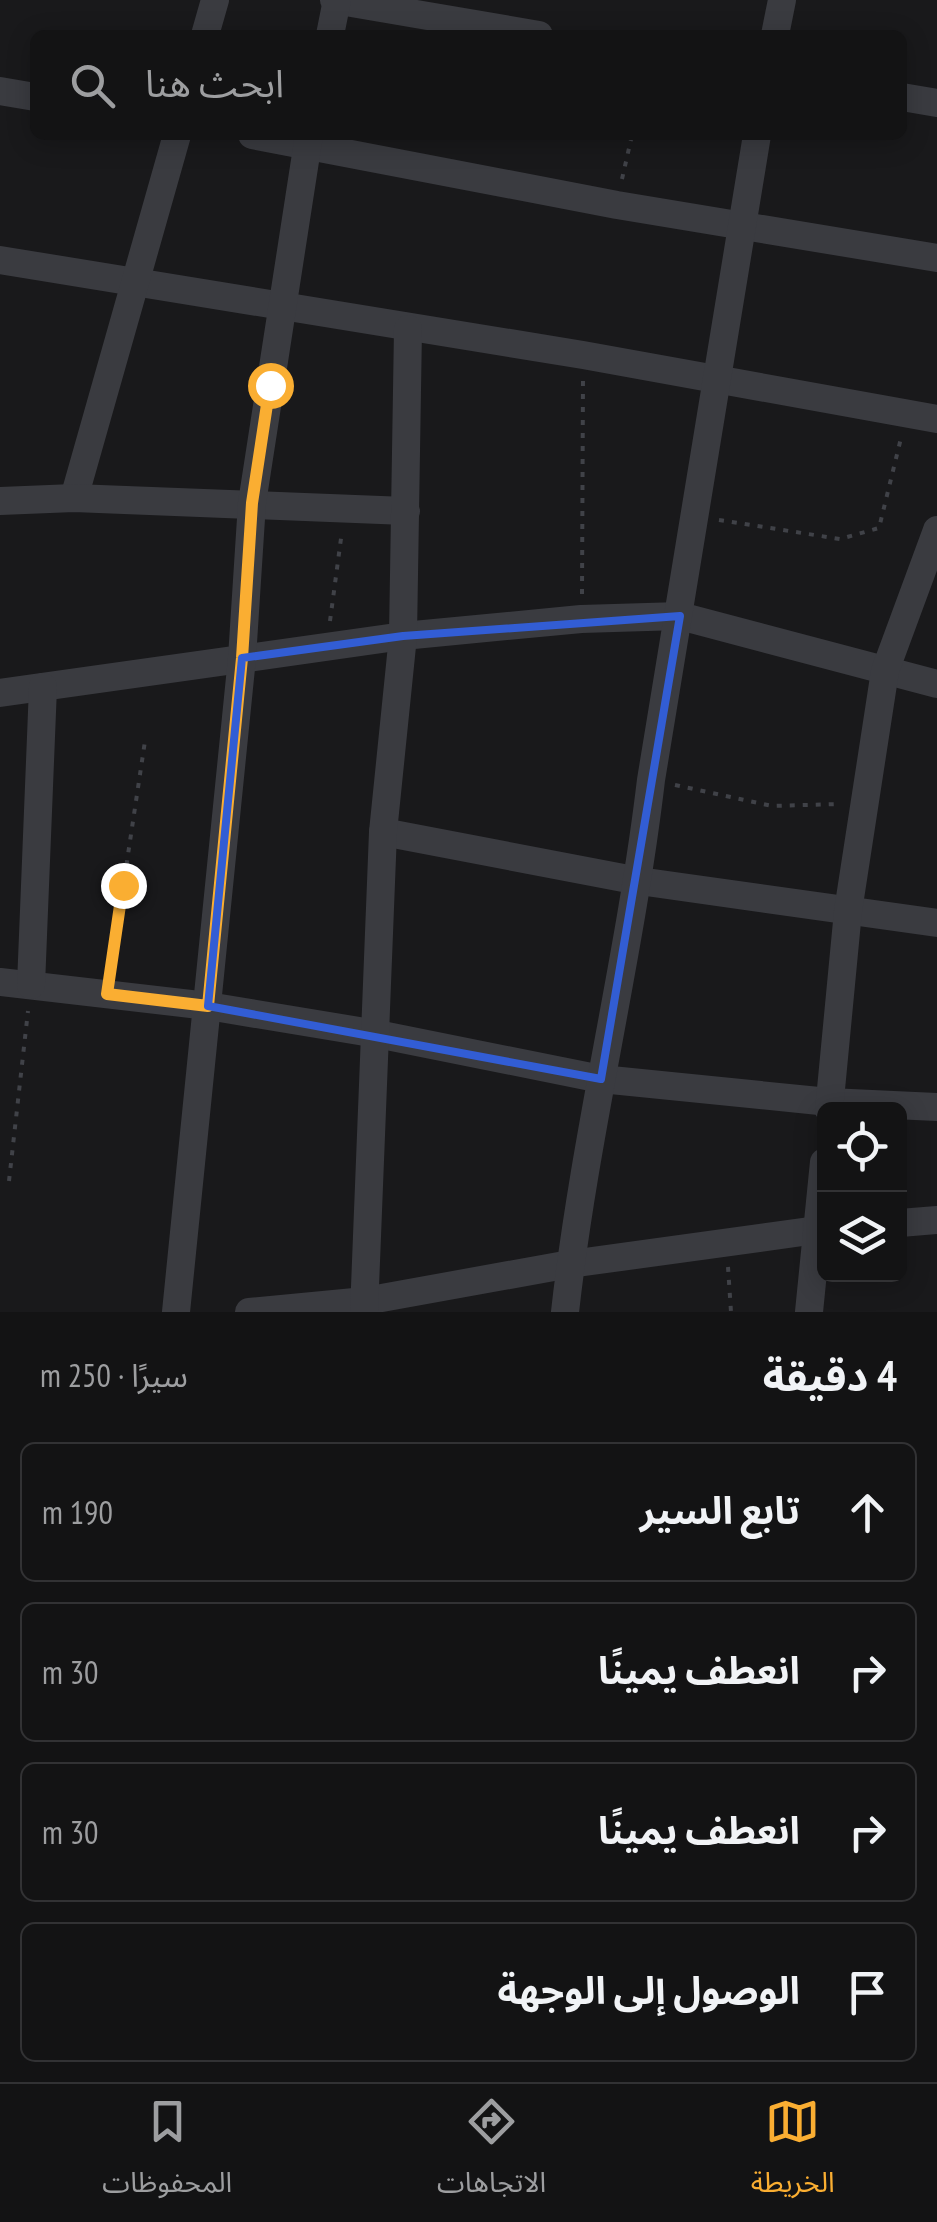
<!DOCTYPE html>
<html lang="ar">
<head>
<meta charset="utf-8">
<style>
  body { margin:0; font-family:"PT Sans Narrow","Noto Sans Arabic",sans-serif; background:#202022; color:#f1f3f6; direction:rtl }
  .controls { position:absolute; right:30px; bottom:30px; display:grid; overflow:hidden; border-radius:15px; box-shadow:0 5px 25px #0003 }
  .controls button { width:90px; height:90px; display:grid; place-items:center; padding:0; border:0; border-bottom:2px solid #323234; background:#131314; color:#f1f3f6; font:50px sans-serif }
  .stop { position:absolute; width:30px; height:30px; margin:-22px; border:8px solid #faae32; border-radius:50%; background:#fff }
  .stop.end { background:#faae32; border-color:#fff; box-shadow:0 2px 10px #0008 }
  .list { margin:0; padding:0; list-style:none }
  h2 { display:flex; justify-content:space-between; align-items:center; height:130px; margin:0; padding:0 40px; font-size:42px }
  h2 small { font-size:32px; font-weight:400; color:#9d9ea0 }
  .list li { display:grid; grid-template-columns:65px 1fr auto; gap:30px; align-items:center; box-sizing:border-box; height:140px; margin:0 20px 20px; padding:0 20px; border:2px solid #323234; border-radius:15px }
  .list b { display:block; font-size:38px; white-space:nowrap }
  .list em { font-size:32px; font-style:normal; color:#9d9ea0 }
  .icon { flex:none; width:55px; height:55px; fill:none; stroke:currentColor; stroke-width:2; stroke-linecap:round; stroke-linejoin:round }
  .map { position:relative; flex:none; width:937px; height:1312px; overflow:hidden; direction:ltr }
  .search { position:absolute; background:#131314; box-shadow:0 5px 25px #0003; left:30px; right:30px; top:30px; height:110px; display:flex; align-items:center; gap:25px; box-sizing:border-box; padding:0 35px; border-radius:15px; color:#9d9ea0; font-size:38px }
  .sheet { height:770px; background:#131314 }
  nav { display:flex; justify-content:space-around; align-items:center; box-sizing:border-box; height:140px; border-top:2px solid #323234; background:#131314; font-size:28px; color:#9d9ea0 }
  nav a { display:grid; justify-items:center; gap:5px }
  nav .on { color:#faae32 }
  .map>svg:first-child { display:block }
</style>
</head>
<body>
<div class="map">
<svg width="937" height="1312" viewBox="0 0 937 1312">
  <rect width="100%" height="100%" fill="#19191b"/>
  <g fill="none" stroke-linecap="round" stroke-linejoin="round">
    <g stroke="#404248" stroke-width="4" stroke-dasharray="5 8" stroke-linecap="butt">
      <path d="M622,179L632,135"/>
      <path d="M719,520L840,539L879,528L901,438"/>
      <path d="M582,594L583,378"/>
      <path d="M330,621L342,531"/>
      <path d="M675,785L772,806L838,804"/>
      <path d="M111,968L145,741"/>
      <path d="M9,1181L28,1011"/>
      <path d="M728,1267L731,1312"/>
    </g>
    <g stroke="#3a3b40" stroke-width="28">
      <path d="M334,0L539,35"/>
      <path d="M205,35L215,0"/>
      <path d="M330,35L337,0"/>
      <path d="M775,35L782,0"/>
      <path d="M0,91L35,97"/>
      <path d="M902,97L937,103"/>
      <path d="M252,135L617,205L937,258"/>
      <path d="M0,260L583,355L937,419"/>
      <path d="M74,498L177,135"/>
      <path d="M0,501L74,498L406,511"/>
      <path d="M0,693L403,636L581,619L680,616L937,684"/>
      <path d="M383,832L639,881L937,923"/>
      <path d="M0,982L208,1006L377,1034L601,1079L829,1102L937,1107"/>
      <path d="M31,985L43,687"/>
      <path d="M829,1110L848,911L885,671L937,530"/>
      <path d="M900,1223L937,1220"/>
      <path d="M176,1312L242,658L252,503L309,135"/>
      <path d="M249,1312L365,1301L570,1264L824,1229"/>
      <path d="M364,1312L383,832L403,636L408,329"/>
      <path d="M565,1312C585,1133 630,958 651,780L757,135"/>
      <path d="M809,1312L824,1162"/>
    </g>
  </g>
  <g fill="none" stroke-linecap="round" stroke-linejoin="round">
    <path stroke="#faae32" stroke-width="12" d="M123,885L107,994L208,1006L242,658L252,503L270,385"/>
  </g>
  <path fill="none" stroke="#325dd4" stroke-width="8" stroke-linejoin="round" d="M680,616L601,1079L208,1006L242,658L403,636Z"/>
</svg>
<div class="controls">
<button><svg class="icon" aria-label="locate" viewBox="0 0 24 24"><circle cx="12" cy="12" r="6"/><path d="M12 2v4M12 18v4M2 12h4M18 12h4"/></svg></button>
<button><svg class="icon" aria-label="layers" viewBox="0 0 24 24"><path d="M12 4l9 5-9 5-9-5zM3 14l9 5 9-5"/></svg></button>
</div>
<div class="stop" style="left:270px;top:385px"></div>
<div class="stop end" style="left:123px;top:885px"></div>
<div class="search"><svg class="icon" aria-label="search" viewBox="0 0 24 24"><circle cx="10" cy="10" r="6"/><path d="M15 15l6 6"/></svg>ابحث هنا</div>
</div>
<section class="sheet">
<h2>4 دقيقة<small>سيرًا · 250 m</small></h2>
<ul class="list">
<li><svg class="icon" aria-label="ahead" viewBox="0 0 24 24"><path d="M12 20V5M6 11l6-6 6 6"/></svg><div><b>تابع السير</b></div><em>190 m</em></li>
<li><svg class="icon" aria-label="right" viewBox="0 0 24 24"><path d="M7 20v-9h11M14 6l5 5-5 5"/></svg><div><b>انعطف يمينًا</b></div><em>30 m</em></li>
<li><svg class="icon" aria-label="right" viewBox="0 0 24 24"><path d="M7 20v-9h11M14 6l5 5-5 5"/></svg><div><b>انعطف يمينًا</b></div><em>30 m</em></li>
<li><svg class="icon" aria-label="arrive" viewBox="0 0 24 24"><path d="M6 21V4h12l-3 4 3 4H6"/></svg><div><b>الوصول إلى الوجهة</b></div></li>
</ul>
</section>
<nav>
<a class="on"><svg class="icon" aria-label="map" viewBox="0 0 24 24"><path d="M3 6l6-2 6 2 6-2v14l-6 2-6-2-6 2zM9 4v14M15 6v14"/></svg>الخريطة</a>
<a><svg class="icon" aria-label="directions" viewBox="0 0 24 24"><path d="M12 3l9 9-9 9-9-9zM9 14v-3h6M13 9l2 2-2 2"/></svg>الاتجاهات</a>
<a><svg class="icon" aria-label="saved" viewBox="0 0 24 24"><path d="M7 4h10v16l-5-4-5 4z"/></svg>المحفوظات</a>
</nav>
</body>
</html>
